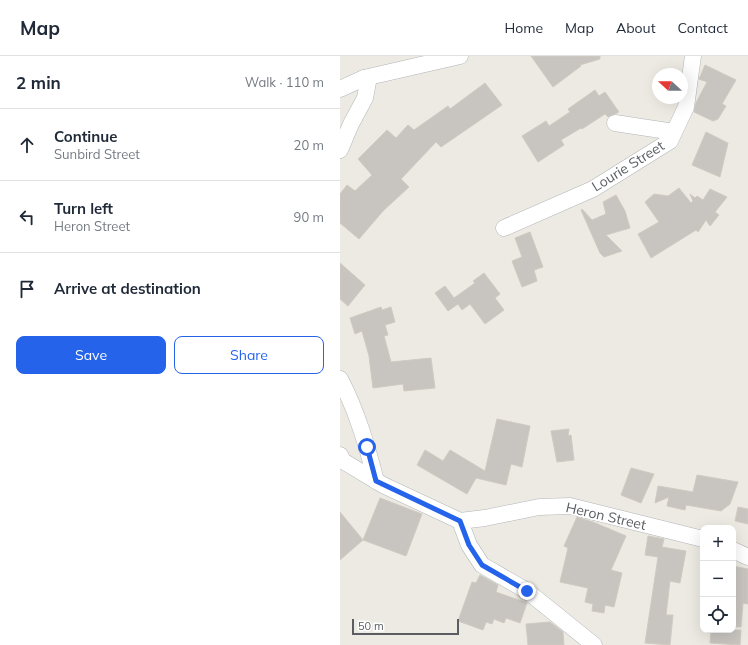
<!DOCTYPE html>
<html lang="en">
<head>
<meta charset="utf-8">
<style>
  body { margin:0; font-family:Mulish,sans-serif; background:#f6f6f7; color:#1f2937 }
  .controls { position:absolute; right:12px; bottom:12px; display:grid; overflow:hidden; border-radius:8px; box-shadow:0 4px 16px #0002 }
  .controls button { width:36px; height:36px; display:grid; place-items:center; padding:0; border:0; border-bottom:1px solid #e0e1e3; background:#fff; color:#1f2937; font:20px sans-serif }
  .compass { position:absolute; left:312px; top:12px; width:36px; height:36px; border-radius:50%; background:#fff; box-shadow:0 4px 16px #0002; rotate:291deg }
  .scale { position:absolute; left:12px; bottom:10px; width:107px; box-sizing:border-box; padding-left:4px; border:2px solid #5a5e62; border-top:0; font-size:11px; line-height:14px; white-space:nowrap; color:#5a5e62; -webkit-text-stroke:3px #fff; paint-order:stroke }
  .stop { position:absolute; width:12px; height:12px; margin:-9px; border:3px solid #2563eb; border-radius:50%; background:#fff }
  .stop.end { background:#2563eb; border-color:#fff; box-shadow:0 1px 4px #0008 }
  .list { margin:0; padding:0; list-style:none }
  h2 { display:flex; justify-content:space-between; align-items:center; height:52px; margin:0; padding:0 16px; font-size:17px }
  h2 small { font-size:13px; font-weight:400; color:#747a83 }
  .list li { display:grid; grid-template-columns:26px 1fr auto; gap:12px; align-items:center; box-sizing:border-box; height:72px; padding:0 16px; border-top:1px solid #e0e1e3 }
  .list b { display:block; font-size:15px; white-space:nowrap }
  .list p { margin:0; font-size:13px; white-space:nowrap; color:#747a83 }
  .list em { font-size:13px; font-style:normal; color:#747a83 }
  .actions { display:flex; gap:8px; padding:12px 16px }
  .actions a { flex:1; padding:9px 0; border:1px solid #2563eb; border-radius:8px; text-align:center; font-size:14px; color:#2563eb }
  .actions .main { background:#2563eb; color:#fff }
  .icon { flex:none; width:22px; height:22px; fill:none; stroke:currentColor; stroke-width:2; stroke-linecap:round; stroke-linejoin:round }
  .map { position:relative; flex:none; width:408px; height:589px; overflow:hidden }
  header { display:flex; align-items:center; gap:24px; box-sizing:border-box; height:56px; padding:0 20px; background:#fff; border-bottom:1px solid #e0e1e3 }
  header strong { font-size:19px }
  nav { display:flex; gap:22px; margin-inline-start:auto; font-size:14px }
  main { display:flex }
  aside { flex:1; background:#fff }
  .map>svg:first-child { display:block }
</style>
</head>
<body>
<header>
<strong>Map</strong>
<nav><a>Home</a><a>Map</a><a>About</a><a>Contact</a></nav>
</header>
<main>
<aside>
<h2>2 min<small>Walk · 110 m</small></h2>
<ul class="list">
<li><svg class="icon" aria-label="ahead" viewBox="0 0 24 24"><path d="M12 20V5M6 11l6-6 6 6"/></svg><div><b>Continue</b><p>Sunbird Street</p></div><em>20 m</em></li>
<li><svg class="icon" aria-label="left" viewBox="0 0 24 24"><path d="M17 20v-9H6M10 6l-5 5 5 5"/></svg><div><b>Turn left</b><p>Heron Street</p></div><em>90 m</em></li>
<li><svg class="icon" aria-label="arrive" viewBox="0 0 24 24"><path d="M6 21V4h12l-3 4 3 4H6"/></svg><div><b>Arrive at destination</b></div></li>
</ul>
<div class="actions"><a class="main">Save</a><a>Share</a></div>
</aside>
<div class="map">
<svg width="408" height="589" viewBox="0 0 408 589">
  <rect width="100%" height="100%" fill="#eceae2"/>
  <g fill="#c8c4bf" stroke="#d0cbc1">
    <path d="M191,0H260V3L240,9L241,10L213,31Z"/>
    <path d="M365,9L396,24L382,48L386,50L378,63L373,65L354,56L356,47L367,26L359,23Z"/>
    <path d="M145,27L162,49L101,91L96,86L61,123L69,131L43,155L19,183L0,167V138L7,129L15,135L32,119L18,103L47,74L56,82L68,69L74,74L108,50L110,53Z"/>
    <path d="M255,34L259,40L265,36L279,56L268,61L265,58L242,73L241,72L221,84L224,89L198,106L182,80L206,65L209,70L230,56L228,53Z"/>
    <path d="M366,76L388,87L380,121L352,109Z"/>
    <path d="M339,132L351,147L353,145L350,138L355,142L357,140L363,144L370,133L387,141L375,156L379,159L370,170L366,164L358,176L356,174L311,202L298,178L319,166L305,146L314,138L328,140Z"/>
    <path d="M276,139L285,155L290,172L266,179L282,195L264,201L260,197L241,154L242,153L252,164L266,158L263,146Z"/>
    <path d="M190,176L203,211L194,214L197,225L182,231L172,205L182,201L175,182Z"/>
    <path d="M0,207L25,229L8,250L0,243Z"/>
    <path d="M144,217L160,238L155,242L164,254L145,268L130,248L122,254L118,248L108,255L95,237L105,230L114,242L135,227L133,225Z"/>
    <path d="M41,251L42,254L51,251L55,266L45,269L48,279L44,280L51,306L91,302L95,332L64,335L63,328L33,332L29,300L22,275L15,278L10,262Z"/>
    <path d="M157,363L190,370L182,411L171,408L166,429L136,422L127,438L77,409L85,394L103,405L110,394L145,415Z"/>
    <path d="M229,373L228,380L231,379L234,404L217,406L211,375Z"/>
    <path d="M291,412L314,418L301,447L281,439Z"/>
    <path d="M357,419L398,426L390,448L381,455L346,449L345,454L327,450L329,441L315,447L318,430L353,436Z"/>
    <path d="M40,442L82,458L66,500L23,484Z"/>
    <path d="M398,451L408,453V468L395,465Z"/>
    <path d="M0,456L23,484L0,504Z"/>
    <path d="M237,461L253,466L286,480L271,514L282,517L274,551L265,549L264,557L252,555L253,548L245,546L248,532L220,526L228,492L224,490Z"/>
    <path d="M308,480L324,483L322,491L346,495L340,527L330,525L326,559H333L330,589L305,587L318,501L305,499Z"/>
    <path d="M393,510L408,513V548L403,547L401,571H393Z"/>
    <path d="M140,519L158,529L156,536L187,547L180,567L166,562L164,567L154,563L152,568L146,566L143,574L118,565L132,526L136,527Z"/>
    <path d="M210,566L223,576L224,589H188L186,568Z"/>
    <path d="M371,574H401L400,589L370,587Z"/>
  </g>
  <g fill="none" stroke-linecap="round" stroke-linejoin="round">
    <defs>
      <g id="minor">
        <path d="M0,33L24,22L120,0"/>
        <path d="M275,67L334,76"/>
        <path d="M0,94L11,68L25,42L28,26L24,22"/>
        <path d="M164,172L253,133L330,85L346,51L353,0"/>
        <path d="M0,323C17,355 27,390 36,425"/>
        <path d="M0,399L3,405L43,429L120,465"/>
        <path d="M393,494L408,501"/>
        <path d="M254,589L187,535L142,509L129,489L120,465L145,462L199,451L230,450L363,483"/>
      </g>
    </defs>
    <use href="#minor" stroke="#b3b5b9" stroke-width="17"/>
    <use href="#minor" stroke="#fff" stroke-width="16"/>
  </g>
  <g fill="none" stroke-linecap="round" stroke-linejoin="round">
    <path stroke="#2563eb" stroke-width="5" d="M27,391L36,425L120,465L129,489L142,509L187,535"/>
  </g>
  <g text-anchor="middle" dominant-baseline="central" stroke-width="3.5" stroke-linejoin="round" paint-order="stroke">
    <g font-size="14" fill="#5a5e62" stroke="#fff">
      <text transform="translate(288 110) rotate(-32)">Lourie Street</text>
      <text transform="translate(266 460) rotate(13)">Heron Street</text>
    </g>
  </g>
</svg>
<div class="controls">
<button>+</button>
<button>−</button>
<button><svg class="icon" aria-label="locate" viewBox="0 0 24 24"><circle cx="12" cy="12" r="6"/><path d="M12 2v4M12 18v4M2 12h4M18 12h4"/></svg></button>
</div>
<svg class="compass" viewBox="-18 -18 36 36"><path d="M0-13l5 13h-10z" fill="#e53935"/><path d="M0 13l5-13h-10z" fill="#747a83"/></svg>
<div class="scale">50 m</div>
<div class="stop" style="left:27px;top:391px"></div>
<div class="stop end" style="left:187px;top:535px"></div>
</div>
</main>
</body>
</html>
